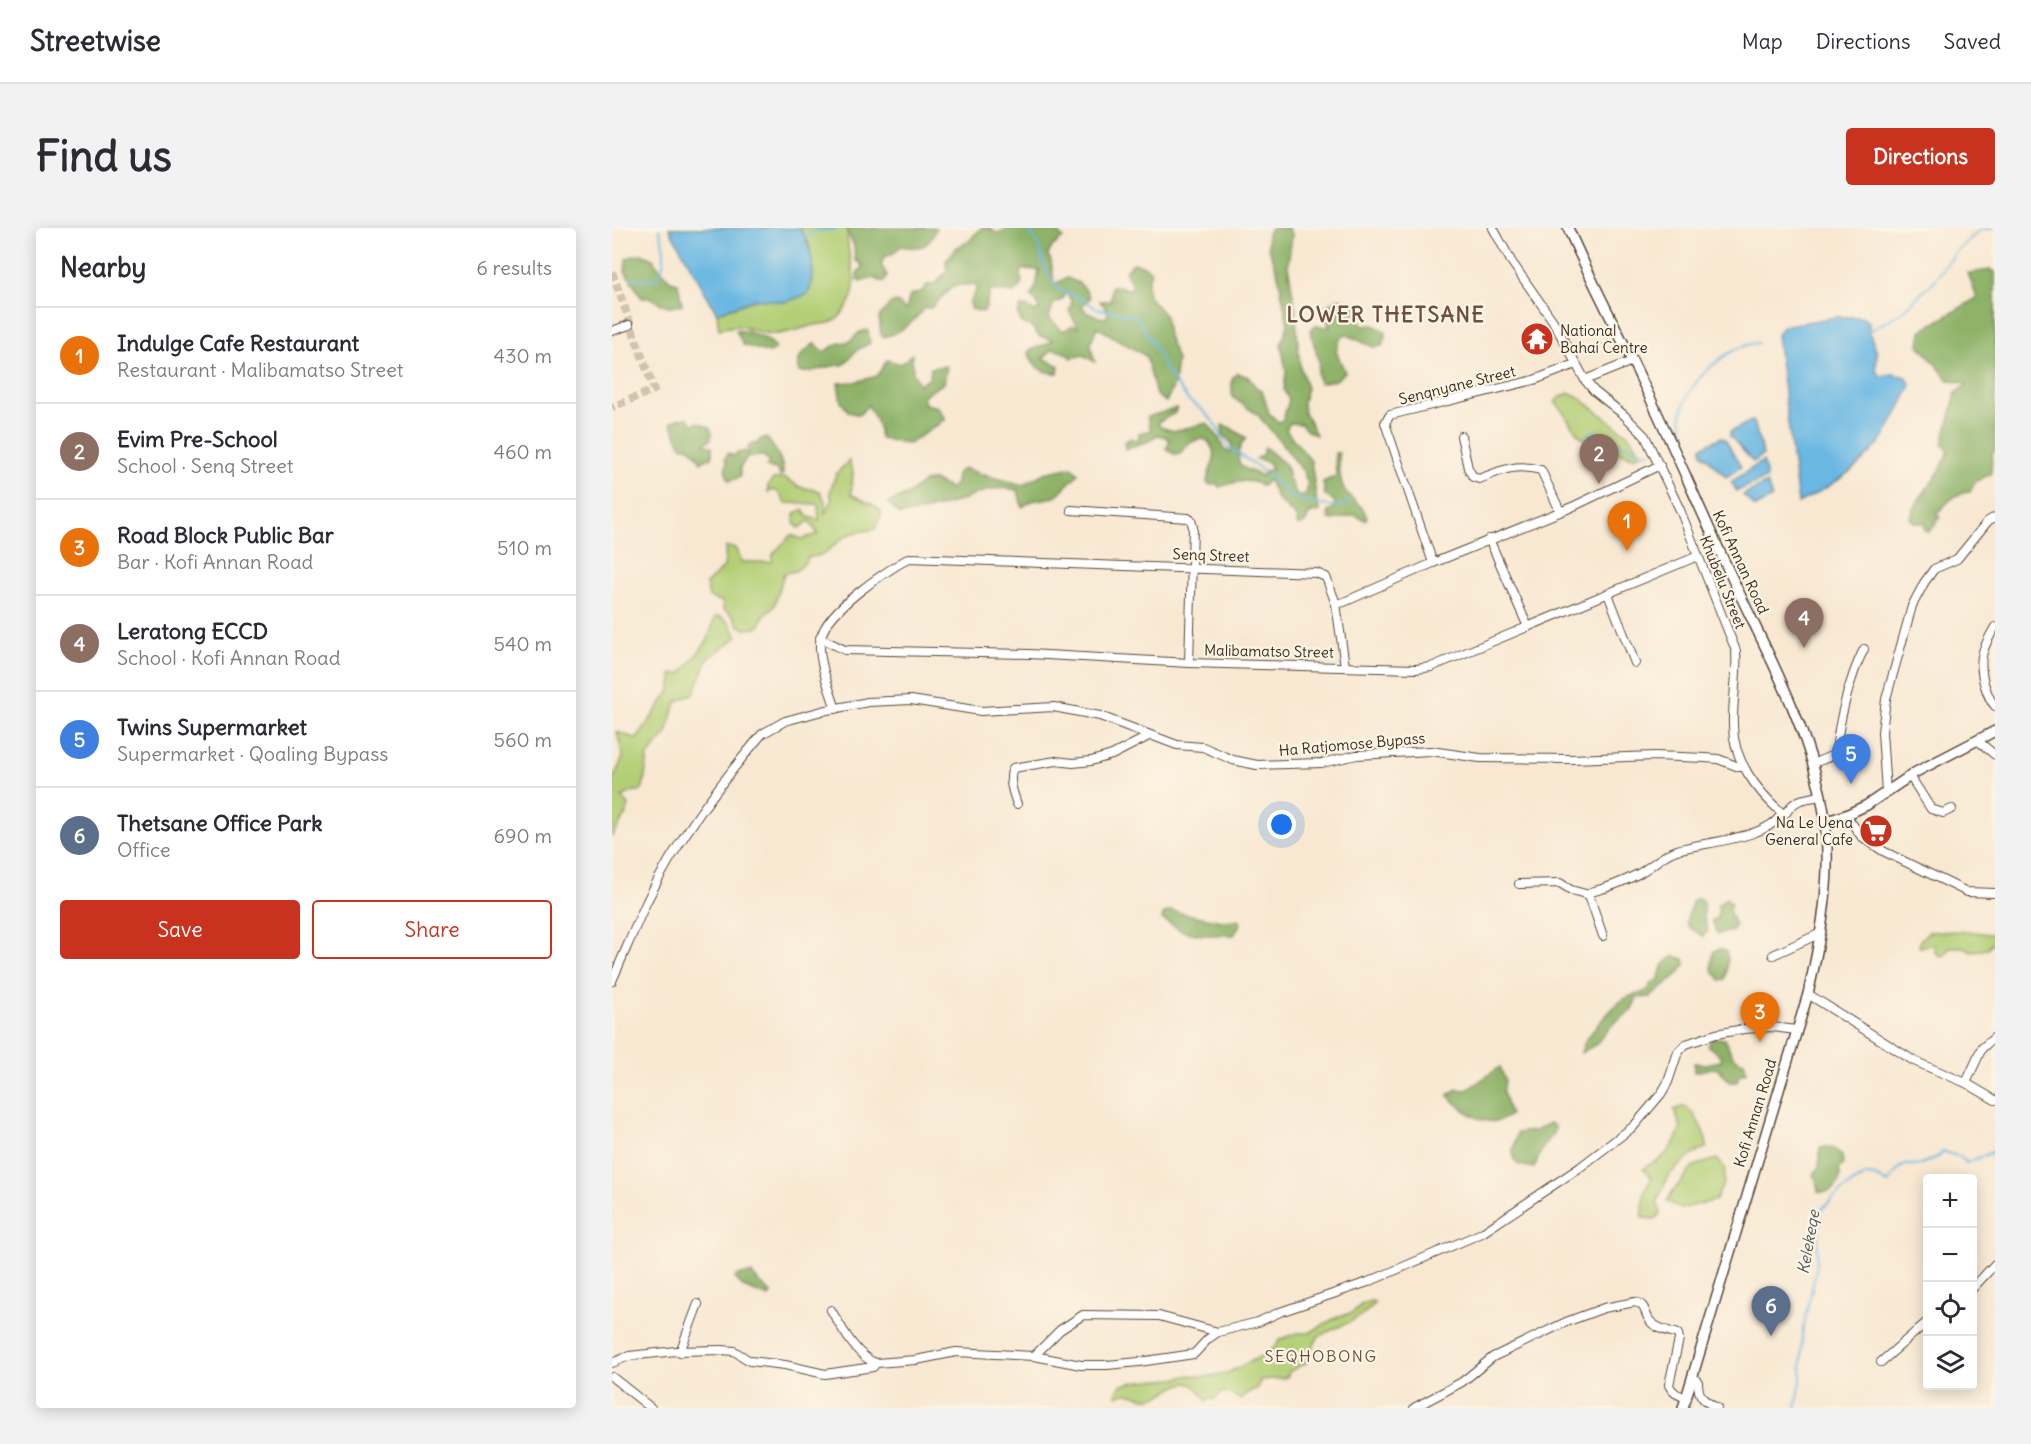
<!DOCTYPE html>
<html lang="en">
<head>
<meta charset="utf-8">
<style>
  body { margin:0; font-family:Delius,sans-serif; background:#f2f2f3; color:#2b2b33 }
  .controls { position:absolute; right:18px; bottom:18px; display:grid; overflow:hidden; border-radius:6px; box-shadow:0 3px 15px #0003 }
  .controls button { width:54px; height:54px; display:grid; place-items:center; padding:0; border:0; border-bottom:2px solid #e1e1e2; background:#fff; color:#2b2b33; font:30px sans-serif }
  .you { position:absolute; left:670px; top:597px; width:21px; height:21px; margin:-15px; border:4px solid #fff; border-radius:50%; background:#1a73e8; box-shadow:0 0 0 9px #1a73e833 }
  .badge { display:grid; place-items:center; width:39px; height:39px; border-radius:50%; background:#c8321e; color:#fff; font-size:20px; font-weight:700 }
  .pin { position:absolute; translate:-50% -50px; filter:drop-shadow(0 2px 3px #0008) }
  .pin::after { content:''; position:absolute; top:32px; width:21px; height:18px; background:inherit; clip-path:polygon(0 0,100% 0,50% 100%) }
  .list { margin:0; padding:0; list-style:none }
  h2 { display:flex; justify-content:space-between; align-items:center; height:78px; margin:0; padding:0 24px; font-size:26px }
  h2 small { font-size:20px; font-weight:400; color:#7c7c81 }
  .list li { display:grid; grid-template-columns:39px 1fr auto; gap:18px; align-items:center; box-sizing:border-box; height:96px; padding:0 24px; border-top:2px solid #e1e1e2 }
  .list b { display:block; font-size:22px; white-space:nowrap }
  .list p { margin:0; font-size:20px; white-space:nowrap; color:#7c7c81 }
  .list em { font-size:20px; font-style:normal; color:#7c7c81 }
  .actions { display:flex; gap:12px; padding:18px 24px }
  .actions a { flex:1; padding:14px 0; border:2px solid #c8321e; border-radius:6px; text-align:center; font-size:21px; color:#c8321e }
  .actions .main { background:#c8321e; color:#fff }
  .icon { flex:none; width:33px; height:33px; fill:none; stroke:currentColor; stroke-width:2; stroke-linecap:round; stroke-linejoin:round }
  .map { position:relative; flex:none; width:1383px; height:1180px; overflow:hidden; border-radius:6px }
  header { display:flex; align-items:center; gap:36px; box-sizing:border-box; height:84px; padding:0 30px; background:#fff; border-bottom:2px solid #e1e1e2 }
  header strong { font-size:28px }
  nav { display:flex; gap:33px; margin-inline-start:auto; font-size:21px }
  .intro { display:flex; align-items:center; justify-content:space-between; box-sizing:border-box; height:144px; padding:0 36px }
  h1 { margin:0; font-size:42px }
  .button { padding:15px 27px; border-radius:6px; background:#c8321e; color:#fff; font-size:21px; font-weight:700 }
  main { display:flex; gap:36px; padding:0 36px }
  aside { flex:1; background:#fff; border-radius:6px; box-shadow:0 3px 15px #0003 }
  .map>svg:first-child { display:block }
</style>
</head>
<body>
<header>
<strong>Streetwise</strong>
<nav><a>Map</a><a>Directions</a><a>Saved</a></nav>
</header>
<div class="intro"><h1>Find us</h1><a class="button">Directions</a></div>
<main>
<aside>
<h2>Nearby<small>6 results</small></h2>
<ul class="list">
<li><span class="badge" style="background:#e8710a">1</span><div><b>Indulge Cafe Restaurant</b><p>Restaurant · Malibamatso Street</p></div><em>430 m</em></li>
<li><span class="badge" style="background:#8d6e63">2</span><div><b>Evim Pre-School</b><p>School · Senq Street</p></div><em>460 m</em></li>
<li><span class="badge" style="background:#e8710a">3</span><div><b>Road Block Public Bar</b><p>Bar · Kofi Annan Road</p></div><em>510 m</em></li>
<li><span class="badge" style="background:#8d6e63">4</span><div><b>Leratong ECCD</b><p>School · Kofi Annan Road</p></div><em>540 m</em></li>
<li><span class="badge" style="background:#3f7fe0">5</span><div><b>Twins Supermarket</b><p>Supermarket · Qoaling Bypass</p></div><em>560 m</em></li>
<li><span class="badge" style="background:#5c6f8a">6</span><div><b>Thetsane Office Park</b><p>Office</p></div><em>690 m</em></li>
</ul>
<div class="actions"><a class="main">Save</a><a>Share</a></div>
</aside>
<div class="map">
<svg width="1383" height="1180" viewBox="0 0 1383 1180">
  <rect width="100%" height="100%" fill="#fcf5e5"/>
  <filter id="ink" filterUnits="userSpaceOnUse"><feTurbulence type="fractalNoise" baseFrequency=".0167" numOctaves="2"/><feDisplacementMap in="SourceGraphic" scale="12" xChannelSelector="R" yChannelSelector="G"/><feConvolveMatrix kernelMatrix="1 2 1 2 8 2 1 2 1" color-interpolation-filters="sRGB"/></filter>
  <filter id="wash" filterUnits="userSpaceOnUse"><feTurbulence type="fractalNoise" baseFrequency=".008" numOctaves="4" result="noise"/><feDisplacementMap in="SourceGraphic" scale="24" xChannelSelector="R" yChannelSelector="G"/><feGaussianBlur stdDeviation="1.35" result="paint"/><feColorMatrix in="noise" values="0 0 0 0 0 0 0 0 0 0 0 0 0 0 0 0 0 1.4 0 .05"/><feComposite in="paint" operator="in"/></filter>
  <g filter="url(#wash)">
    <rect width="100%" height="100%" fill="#f8e8d2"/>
    <g fill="#b2cf76" stroke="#767c4a" stroke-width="1.5">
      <path d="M188,0H234C237,7 235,11 236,18C239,46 251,58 231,84C228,89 223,93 217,95C212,96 207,96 203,97C189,100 176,106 162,106C151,106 141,101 130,99C123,97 115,99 107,101L105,85L144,71L174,74L201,54L198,18Z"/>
      <path d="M958,165L965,168L1020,210L1029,226L1021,229C1003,222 978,220 965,205C957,195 953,183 943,174L949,168Z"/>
      <path d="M237,233L241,245L239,266L263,278L270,285L263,301C255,303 246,303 238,306C221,313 218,329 197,329C190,339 185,345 172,345L162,378L152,388L146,400L133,401L126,397L122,388L111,381V374L97,369L94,356L112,339L114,319L123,320L130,334H160L161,326L179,307L190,311L206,306L197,293L187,300L182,295L183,286L191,281L196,289L207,292L206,276L173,275L169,267L163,262L156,264V257L161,251L173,250L188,259L208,263L213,273V285L220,273L218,264L224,246Z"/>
      <path d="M107,388L118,395L125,409L96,431L82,465L64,474L55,505L36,528L31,560L27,563H22L9,569L17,577C14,591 6,597 0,609V554L11,529L5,504L25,511L59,461L60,446L70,445L96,412L103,389Z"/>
      <path d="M1354,703L1383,707V717L1379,715L1376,721L1360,723L1352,719H1338L1333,727L1328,728L1323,724V717L1307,719L1309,711L1316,704Z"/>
      <path d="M1073,878C1084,886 1094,905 1095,919L1077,929L1056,948L1045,974L1049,985L1043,991L1030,990C1033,973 1029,965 1040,950L1031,941C1036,936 1039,936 1045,933C1056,927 1065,911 1069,900L1062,882Z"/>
      <path d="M1105,931L1113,940L1112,954L1104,972L1069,981L1055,973L1061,963L1082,938Z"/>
      <path d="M758,1073L763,1074C749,1094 725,1097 706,1109L694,1135L678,1143L674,1150L648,1152L646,1160L635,1165L629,1172L619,1166L611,1164L603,1171L594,1172C573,1136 561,1169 537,1170C524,1171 518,1160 506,1168L504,1166L509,1157L527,1153L563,1151L578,1147L592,1149L615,1145L654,1126L664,1118L667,1112L685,1105H697L727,1088L740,1085L749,1077Z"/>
    </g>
    <g fill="#8db267" stroke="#646e42" stroke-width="1.5" fill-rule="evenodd">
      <path d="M234,0H324C318,19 308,22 289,18L279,27L272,29L269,37L275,47L272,53H268L261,50L248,54L245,51V45L250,40L249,36L243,32L242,18Z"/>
      <path d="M369,0H377L384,5L389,4L394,0H442L451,10L440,19L436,27L439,33L442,56L455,50C467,54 473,58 478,70L470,78L475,85L491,90L496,88V83L488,73H499V59L508,58L517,62L521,57L513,44L521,35L530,37L539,43L535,57L538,70L553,87L556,108L565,132L562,157L554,174L544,167L534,128L485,99L478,116L483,134L471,127L460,130L451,124L441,121L431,130L447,138L446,145C430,146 422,139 416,124C425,117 433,119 441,112L427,108L420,99L410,95L406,86L409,79L414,78L423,84L427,81L426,76L419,68L424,58L427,42L411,41L408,46L410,54L407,61L402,65L378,62L373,82L370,84L360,81L357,76L365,61L363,56L341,58L319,80H312C303,93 288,106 271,109L269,107L267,89L278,76L285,74L294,82L298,67L309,64L315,57L324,55L335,43L334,33L345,19L356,14ZM454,64L460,74L457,83L466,99L460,98L451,103L437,90L441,76L450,72Z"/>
      <path d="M659,0H676L680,7L676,37L683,79L688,138L695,160L691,174L692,186L698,194L704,207L695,203L689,196L678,195L674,202L699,233L705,275L708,283L697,286L693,295L686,298L684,289L665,271L657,252L650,258C636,249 622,255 607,259L604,255L599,257L595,255C596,235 611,233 595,212C583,209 575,216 568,226L564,227L553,221L558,215L555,209L545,207L537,213L513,221L512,214L519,210L526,213L527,205L539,202L535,189L565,180L563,185L546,194L548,199L562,203L595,195L607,210L612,222L619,224L620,216L611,206L610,197L617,199L634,210C626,219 621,235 635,242C640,244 645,245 650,248L653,243L659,242L656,234L644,231L650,227L653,219L674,237L677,251L685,267H694L696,256L691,243L667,212L646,187L620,169V151L625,145L636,149L643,158L650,163L657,185L666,194L671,192L677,172L672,162L674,143L669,116L676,97L665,42L656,19L655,6Z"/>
      <path d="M29,26L41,31C45,40 53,44 58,53L66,55L70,77C58,80 50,78 40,70H30L13,43L14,30Z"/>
      <path d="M1379,42L1383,44V222L1380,227L1379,246L1364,253L1358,264C1344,264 1334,275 1325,286L1328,290L1316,305L1312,300L1313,295H1303L1298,290L1306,273L1327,244L1337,223L1331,215L1344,165L1355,156L1337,152L1307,117L1309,103L1365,70L1356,45Z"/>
      <path d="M726,71C735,72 740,73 746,80L741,86L751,98L761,97L774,104L770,118L761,119L733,106L727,113L724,123L733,144L724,152L708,155L705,147L707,134L698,102L702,98L718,99L712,87V80Z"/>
      <path d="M124,102C140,105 153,106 164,120L157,125L131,117Z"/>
      <path d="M256,102L258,115L245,122L231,137C215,136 203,146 187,144C183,129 192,124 203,115L212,124L225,116L238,113L248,104Z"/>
      <path d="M300,126L301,145L307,156L317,151L319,140L335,138L332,155L311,168L313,176L326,179L334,191C322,201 309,206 297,216L268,210L266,197L256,177L247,187L237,184L229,174L226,155L242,154L265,148L275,132L289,136Z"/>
      <path d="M76,190L81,197L85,194L97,199L100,204L99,211L92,216L100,219V229L89,234C84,227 80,217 70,219L59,195L65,191Z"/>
      <path d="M154,209C162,220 172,232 171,246L168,248L165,241L154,239L157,234L152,228L135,229L128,240V249L117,253L113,242L115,235L113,231L116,225L121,228L125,225L133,223L136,226V219L141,215L145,217L147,212Z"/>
      <path d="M723,225H727C727,237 727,254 734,264C741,274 752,277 755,290L753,292L743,287L721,292L717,291L716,284L724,278L722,273L713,267L711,254L724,248Z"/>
      <path d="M460,239L466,246L443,269L420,273L410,279L406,262C377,257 372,265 347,273C328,279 308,284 288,287L276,275L296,266L311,254L322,252L339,261L344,255L345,245L352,240L368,246L411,257L432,245Z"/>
      <path d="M1087,670L1091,673L1092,679L1091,686L1096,703L1091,708L1077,699L1074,694L1081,672Z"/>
      <path d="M1114,670L1119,675L1117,682L1123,698L1119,704L1105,706L1100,692L1104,691L1107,682L1105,678Z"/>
      <path d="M559,683L610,693L627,692L629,695L622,707H590L570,703L550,691L552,685Z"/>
      <path d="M1108,721L1114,723L1116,731C1114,738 1116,746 1112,752L1108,753C1105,744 1109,752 1103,746C1097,740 1101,730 1102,723Z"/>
      <path d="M1063,728L1072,731L1073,737L1065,747L1039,769L1025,770L1019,783L1000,797L983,817L969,825C970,811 999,781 1010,772C1019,766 1028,767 1037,761L1038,757L1047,751C1048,740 1053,733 1063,728Z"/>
      <path d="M1106,810L1113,811C1118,822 1119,831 1132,834L1135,844L1127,847L1125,854H1117L1108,842L1101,840L1082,844V835L1094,836L1109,833L1110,829L1096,818L1098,813Z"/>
      <path d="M888,839L893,852L891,864L898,887C876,904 851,883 836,867L845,861L855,862Z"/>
      <path d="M938,895L943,899L942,906L931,919L922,940L907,937L902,932L901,922L905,905L923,903Z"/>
      <path d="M1208,919H1220L1230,928L1231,937L1227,941C1231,956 1221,966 1206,964L1204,951L1201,947L1207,940Z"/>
      <path d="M140,1046C145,1054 154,1058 159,1066L157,1069L131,1059L123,1050L126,1047Z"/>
    </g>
    <g fill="#69b7e3" stroke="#527080" stroke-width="1.5">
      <path d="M57,0H188C200,21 206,43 196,66L174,74L144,71L105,85Z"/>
      <path d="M1225,89H1249L1257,94V104L1265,124L1264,143L1269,148L1281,146L1294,149L1299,157C1291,173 1283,191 1273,207C1252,238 1219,259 1186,275L1165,107L1171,98Z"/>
      <path d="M1139,193L1142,194L1151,227L1141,234L1118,208V204Z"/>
      <path d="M1109,209L1113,211L1129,239L1114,249L1090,225V219Z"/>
      <path d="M1151,233L1155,250L1125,263L1119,254Z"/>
      <path d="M1155,255L1160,270L1143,279L1131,267Z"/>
    </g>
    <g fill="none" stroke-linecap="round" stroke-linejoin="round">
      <g stroke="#69b7e3" stroke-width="2">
        <path d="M415,0L426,16L433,40L446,62L469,70L485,81L524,88L542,117L554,142L577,173L587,179L602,194L616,219L646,239L676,265L689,273L716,278L732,277L737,273"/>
        <path d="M190,10L203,4L234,0"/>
        <path d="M18,51L43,52C57,39 52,16 47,0"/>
        <path d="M1256,104L1290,84L1323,52L1344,24L1369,1L1383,0"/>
        <path d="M975,210L976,207L982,203C997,208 1027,226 1039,225"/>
        <path d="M1073,212C1072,203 1068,192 1070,184C1076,153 1115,118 1146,115"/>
        <path d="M1184,1180L1189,1153L1190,1105L1204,1042L1208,986L1211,980L1221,970L1242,954L1255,947L1263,948L1276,955L1287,940L1293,937H1306L1326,929L1330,923L1349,929L1354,935L1383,923"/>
      </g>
    </g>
  </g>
  <g filter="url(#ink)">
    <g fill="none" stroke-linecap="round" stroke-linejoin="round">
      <path stroke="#d2c2ae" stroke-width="8" stroke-dasharray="8 4" stroke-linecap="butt" d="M0,44L42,162L0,179"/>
      <defs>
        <g id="minor">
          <path d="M881,0L899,33L941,93L973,152L982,163L1012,187L1033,208L1068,282L1124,423C1126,448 1120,473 1121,498C1121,532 1145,563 1170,585"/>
          <path d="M0,103L17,97"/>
          <path d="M973,152L1020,133"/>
          <path d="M849,208L856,240L861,249L867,251C890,242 904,235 929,242L948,283"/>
          <path d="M459,282L576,290L579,292L581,299L577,435"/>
          <path d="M877,311L916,399"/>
          <path d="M821,335L773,195L778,187L922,152L964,136"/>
          <path d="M996,366L1023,435"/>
          <path d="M724,376L733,438"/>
          <path d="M1383,399C1370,421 1366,431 1372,455C1375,464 1377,472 1383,478"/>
          <path d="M208,410L233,422L417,426L577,435L804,441L819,439L1086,328"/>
          <path d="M224,481C218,463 204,428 209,409C216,381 273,344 297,330L704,345L714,349L724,376L732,374L821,335L960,279L1048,237"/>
          <path d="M1366,513L1383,527"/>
          <path d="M1207,533L1224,526C1226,495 1238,448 1252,421"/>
          <path d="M1298,548L1319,581L1331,585L1340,581"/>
          <path d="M1274,564L1270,504L1274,471L1300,378L1312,355L1322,341L1345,331L1376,293L1383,289"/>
          <path d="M405,576C401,565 396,551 401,540L444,533L461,535L479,533L500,527L537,508"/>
          <path d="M1234,587L1249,608L1271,623L1355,664L1383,665"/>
          <path d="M907,656L948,655L959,662L977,667L979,664C995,660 1011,654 1026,646C1039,639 1051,626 1065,622C1091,614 1157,611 1170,585H1174C1183,570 1193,571 1209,568"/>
          <path d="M977,667L991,708"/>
          <path d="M1161,727L1209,705"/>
          <path d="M0,753C12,726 23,699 35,673C65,612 106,558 150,506L173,493L210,483L256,474L299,472L369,483L442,479L488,488L565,517L591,519L621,532L645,537L710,535L745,527L819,523L868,530L960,531L1043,528L1093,530L1106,531L1127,539H1132"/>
          <path d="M1196,766L1302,833L1354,855L1383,872"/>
          <path d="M1354,855L1370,820L1383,809"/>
          <path d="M1360,1061L1383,1036"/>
          <path d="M219,1082C229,1099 245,1129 264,1135"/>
          <path d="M68,1124L86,1076"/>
          <path d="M422,1128L448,1102L471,1087L547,1088L606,1104"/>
          <path d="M1269,1134L1316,1093"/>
          <path d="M0,1135L17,1128L64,1123L110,1122L122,1123L138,1133L173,1137L213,1146L261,1139L264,1135L304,1132L344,1124L422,1128L469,1137H495L527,1134L582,1126L596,1111L606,1104L646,1094L668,1084L756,1054L870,1005L967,940L1022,898L1049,866L1056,854L1066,824L1074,816L1104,806L1132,801L1161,799L1184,802"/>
          <path d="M0,1149L39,1180"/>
          <path d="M1081,1149L1086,1154C1086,1169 1092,1173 1105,1180"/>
          <path d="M802,1180L850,1154L881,1129L954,1094L992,1080L1023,1074C1035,1077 1032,1086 1038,1093C1044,1101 1057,1103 1066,1106L1067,1111L1057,1157C1061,1166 1067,1167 1075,1170"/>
        </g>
        <g id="major">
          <path d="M956,0C978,51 1005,101 1029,151C1062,218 1090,287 1122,354C1154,422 1193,493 1209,568C1223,634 1211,701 1196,766L1071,1180"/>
          <path d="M1212,594L1234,587L1255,577L1304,544L1383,503"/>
        </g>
      </defs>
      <use href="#minor" stroke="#574639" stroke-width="10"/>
      <use href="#major" stroke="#574639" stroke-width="12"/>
      <use href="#minor" stroke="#fff" stroke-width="8"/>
      <use href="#major" stroke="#fff" stroke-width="9"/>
    </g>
  </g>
  <defs>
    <symbol id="temple-disc" viewBox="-11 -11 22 22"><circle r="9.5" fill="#c8321e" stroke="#fcf5e5"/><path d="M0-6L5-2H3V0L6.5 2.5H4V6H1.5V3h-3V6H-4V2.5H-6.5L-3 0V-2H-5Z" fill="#fff"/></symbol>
    <symbol id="supermarket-disc" viewBox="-11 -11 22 22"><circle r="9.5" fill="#c8321e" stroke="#fcf5e5"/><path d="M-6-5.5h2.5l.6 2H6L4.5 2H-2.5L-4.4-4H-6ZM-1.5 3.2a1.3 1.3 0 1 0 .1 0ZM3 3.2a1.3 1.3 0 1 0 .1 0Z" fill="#fff"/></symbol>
  </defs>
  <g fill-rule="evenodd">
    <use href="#temple-disc" x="906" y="92" width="38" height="38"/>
    <use href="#supermarket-disc" x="1245" y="584" width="38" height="38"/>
  </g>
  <g text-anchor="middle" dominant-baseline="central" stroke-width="4.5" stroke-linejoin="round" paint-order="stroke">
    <g font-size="15" fill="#3b2a1e" stroke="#fcf5e5" text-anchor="start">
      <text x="948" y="102">National<tspan x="948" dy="17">Bahaí Centre</tspan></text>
      <text x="1241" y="594" text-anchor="end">Na Le Uena<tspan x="1241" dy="17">General Cafe</tspan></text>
    </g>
    <g font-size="15" fill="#3b2a1e" stroke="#fcf5e5">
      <text transform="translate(845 157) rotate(-14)">Senqnyane Street</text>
      <text transform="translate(599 327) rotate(2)">Senq Street</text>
      <text transform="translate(1129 334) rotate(65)">Kofi Annan Road</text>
      <text transform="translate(1111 354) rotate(68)">Khubelu Street</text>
      <text transform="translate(657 423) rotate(1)">Malibamatso Street</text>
      <text transform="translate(740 516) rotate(-5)">Ha Ratjomose Bypass</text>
      <text transform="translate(1143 885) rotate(-73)">Kofi Annan Road</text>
    </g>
    <g font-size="16" font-style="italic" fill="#495459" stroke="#fcf5e5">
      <text transform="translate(1196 1014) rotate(-80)">Kelekeqe</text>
    </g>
    <g font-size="16" letter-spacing="1.5" fill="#6e503f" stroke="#fcf5e5">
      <text x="709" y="1128">SEQHOBONG</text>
    </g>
    <g font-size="21" font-weight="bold" letter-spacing="1.5" fill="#6e503f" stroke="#fcf5e5">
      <text x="774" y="86">LOWER THETSANE</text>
    </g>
  </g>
</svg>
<div class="controls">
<button>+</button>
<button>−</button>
<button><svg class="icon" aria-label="locate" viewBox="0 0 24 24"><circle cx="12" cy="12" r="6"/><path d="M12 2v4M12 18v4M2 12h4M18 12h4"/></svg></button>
<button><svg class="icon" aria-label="layers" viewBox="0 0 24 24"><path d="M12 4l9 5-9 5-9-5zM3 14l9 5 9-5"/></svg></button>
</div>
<div class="you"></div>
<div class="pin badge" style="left:1015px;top:323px;background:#e8710a">1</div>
<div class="pin badge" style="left:987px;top:256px;background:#8d6e63">2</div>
<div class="pin badge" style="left:1148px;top:814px;background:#e8710a">3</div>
<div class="pin badge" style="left:1192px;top:420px;background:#8d6e63">4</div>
<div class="pin badge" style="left:1239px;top:556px;background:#3f7fe0">5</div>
<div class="pin badge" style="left:1159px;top:1108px;background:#5c6f8a">6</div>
</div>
</main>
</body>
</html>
